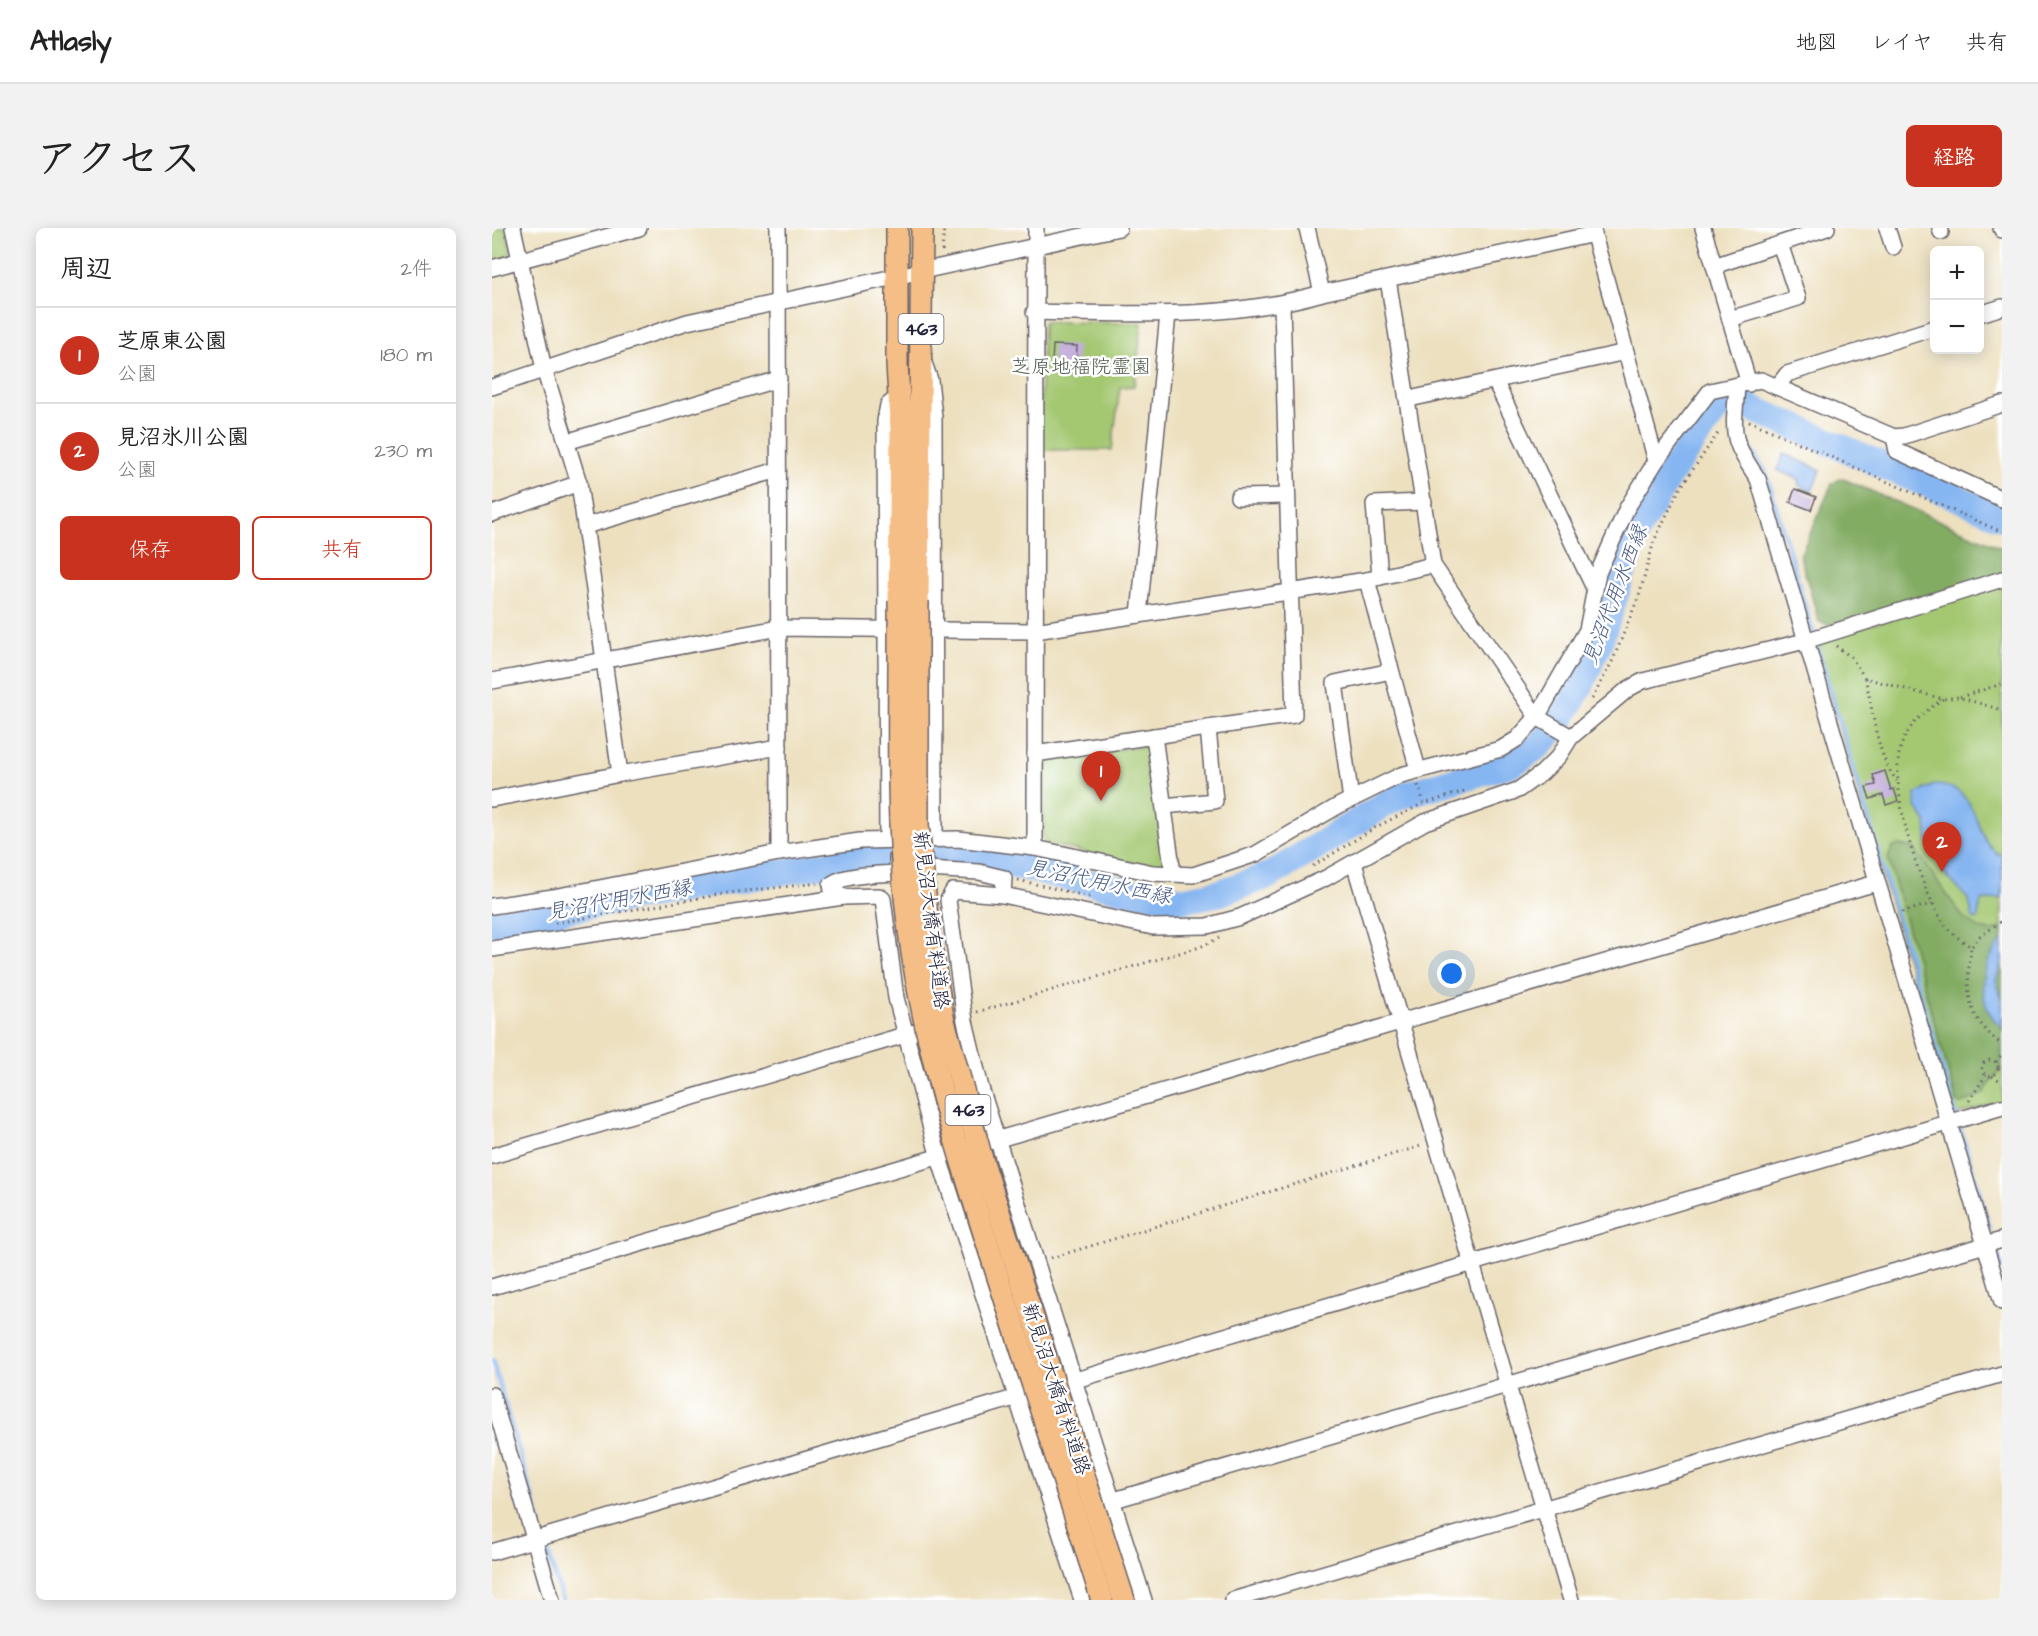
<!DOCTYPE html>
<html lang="ja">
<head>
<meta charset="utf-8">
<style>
  body { margin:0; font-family:"Architects Daughter","Klee One",sans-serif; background:#f2f2f2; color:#222 }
  .controls { position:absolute; right:18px; top:18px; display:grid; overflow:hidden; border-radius:9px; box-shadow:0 3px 15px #0003 }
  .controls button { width:54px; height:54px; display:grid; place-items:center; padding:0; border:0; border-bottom:2px solid #e0e0e0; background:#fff; color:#222; font:30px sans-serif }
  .you { position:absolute; left:960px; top:746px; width:21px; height:21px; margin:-15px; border:4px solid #fff; border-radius:50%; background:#1a73e8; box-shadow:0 0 0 9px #1a73e833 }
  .badge { display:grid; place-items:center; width:39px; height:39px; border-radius:50%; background:#c8321e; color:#fff; font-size:20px; font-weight:700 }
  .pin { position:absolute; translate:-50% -50px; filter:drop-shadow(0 2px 3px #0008) }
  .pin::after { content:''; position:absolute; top:32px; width:21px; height:18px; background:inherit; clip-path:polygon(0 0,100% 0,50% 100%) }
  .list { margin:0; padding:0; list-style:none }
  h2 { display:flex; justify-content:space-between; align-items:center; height:78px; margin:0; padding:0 24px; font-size:26px }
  h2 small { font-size:20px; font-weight:400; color:#767676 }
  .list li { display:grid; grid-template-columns:39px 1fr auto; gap:18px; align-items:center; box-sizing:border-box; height:96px; padding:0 24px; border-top:2px solid #e0e0e0 }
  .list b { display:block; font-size:22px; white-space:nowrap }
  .list p { margin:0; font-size:20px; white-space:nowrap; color:#767676 }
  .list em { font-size:20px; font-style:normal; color:#767676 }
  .actions { display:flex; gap:12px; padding:18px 24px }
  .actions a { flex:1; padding:14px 0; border:2px solid #c8321e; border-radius:9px; text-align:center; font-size:21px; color:#c8321e }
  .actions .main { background:#c8321e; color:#fff }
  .map { position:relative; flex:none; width:1510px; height:1372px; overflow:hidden; border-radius:9px }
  header { display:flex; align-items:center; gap:36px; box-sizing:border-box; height:84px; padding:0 30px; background:#fff; border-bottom:2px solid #e0e0e0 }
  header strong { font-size:28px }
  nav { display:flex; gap:33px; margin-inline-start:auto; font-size:21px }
  .intro { display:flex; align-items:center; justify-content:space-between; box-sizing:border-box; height:144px; padding:0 36px }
  h1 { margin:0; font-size:42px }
  .button { padding:15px 27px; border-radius:9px; background:#c8321e; color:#fff; font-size:21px; font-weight:700 }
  main { display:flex; gap:36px; padding:0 36px }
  aside { flex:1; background:#fff; border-radius:9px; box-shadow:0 3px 15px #0003 }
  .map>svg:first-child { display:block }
</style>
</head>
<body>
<header>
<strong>Atlasly</strong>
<nav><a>地図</a><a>レイヤ</a><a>共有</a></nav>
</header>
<div class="intro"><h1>アクセス</h1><a class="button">経路</a></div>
<main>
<aside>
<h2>周辺<small>2件</small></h2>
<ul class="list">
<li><span class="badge">1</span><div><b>芝原東公園</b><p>公園</p></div><em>180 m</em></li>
<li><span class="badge">2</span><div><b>見沼氷川公園</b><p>公園</p></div><em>230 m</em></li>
</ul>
<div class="actions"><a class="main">保存</a><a>共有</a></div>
</aside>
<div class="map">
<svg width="1510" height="1372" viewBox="0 0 1510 1372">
  <rect width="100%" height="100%" fill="#fff"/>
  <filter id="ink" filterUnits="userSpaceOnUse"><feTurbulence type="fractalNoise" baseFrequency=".0167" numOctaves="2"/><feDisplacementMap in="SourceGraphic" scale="12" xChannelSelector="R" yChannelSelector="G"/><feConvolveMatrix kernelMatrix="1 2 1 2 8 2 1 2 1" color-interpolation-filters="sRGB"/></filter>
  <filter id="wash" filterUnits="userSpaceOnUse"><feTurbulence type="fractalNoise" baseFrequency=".008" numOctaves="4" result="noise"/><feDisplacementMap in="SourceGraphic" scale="24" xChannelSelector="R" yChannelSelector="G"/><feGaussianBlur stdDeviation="1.35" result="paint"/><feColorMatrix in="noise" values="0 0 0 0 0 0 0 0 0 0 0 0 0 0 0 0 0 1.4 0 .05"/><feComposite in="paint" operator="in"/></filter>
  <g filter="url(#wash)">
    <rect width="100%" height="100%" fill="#ede0bf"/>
    <g fill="#a4c872" stroke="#637556" stroke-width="1.5">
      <path d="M0,0H14L19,23L16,30L0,34Z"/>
      <path d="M551,94L650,95L642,158L628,159L620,222H547Z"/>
      <path d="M1510,357V873L1461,888L1322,414Z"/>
      <path d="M660,517L676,643L556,616L551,611L550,535L557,530Z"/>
    </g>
    <g fill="#83ac64" stroke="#526750" stroke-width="1.5">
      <path d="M1349,250L1510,320V346L1337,397L1327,394L1308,328L1340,256Z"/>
      <path d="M1407,617L1422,620L1470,688C1483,698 1494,708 1510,700V838L1491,866L1469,876L1465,874L1396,630L1400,620Z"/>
    </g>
    <g fill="#86b6f1" stroke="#546c96" stroke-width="1.5">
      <path d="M1292,226L1329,242L1320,263L1306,257L1308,252L1285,242Z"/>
      <path d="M1442,557C1493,557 1477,612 1510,628V670L1489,673L1485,692L1481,691L1477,672L1450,643L1447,621L1436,615L1434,594L1423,577L1424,566Z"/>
      <path d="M1510,712V734L1504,752L1510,772V799C1482,777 1489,736 1510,712Z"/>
    </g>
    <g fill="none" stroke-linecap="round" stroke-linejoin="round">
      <g stroke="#86b6f1" stroke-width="4.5">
        <path d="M1253,214L1273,242L1498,1001"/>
        <path d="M1506,1027L1510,1040"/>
        <path d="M0,1132L48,1296"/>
        <path d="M56,1324L70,1372"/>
      </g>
      <g stroke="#86b6f1" stroke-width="27">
        <path d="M446,628L504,633L649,666L691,672L727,665L778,647L905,569L1022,535L1048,517L1071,488L1088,459L1110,407L1144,304L1179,244L1226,179L1239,175L1257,179L1510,289"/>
        <path d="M0,695L357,632L397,629"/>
      </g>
    </g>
    <g id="blocks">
      <g fill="#c3acdb">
        <path d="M561,117L585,118L584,135H578L577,140L566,139V134H560Z"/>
        <path d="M1303,261L1324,269L1319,282L1298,274Z"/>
        <path d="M1393,543L1399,562L1402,561L1406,573L1394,577L1391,567L1378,571L1374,559L1384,557L1381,547Z"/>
      </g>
    </g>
  </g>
  <g filter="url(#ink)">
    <use href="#blocks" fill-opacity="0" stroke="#696469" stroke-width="1.5"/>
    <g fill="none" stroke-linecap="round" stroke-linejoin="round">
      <defs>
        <g id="minor">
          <path d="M21,0L52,141L87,255L128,546"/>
          <path d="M286,0L287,625"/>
          <path d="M815,0L830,65"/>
          <path d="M1100,0L1164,233"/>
          <path d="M1211,0L1257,156"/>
          <path d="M1395,0L1401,19"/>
          <path d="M1448,0L1449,4"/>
          <path d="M1509,0L1510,2"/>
          <path d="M1222,38L1335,0"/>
          <path d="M0,40L147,0"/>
          <path d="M896,51L941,337L1045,489L1079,509L1136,461L1151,453L1313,413L1510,351"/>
          <path d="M542,84C638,86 737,92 830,65L1102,6"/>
          <path d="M1488,86L1510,79"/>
          <path d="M1238,91L1306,70L1288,16"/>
          <path d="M432,135L438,152L442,189L443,611"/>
          <path d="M1003,153L1103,362"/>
          <path d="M0,159L195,94L627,0"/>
          <path d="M1245,159C1241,207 1238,210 1266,251L1510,1074"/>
          <path d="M1285,159L1295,146L1442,100"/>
          <path d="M917,171L1134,124"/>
          <path d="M1402,209L1405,223L1510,271"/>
          <path d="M74,214L287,151"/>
          <path d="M746,269L795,268"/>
          <path d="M0,286L87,255"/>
          <path d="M93,298L286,242"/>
          <path d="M888,349L882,276L932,274"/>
          <path d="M875,352L926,542"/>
          <path d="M647,387L676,86"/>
          <path d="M0,453L287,400L543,403L875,352L941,337"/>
          <path d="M662,508L681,646"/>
          <path d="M543,526L802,487L790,77"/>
          <path d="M0,571L128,546L287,519"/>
          <path d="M859,572L843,455L899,443"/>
          <path d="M672,578L723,573L716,500"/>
          <path d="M395,611L393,193L396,177L407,168"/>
          <path d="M543,620L544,0"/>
          <path d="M433,628L435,641L487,644L512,650L511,667L461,663L456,672L473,793L489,860L652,1372"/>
          <path d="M405,629V645C389,646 350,646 339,657L340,662L351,669L387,668L391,671L404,770L447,930L590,1372"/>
          <path d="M862,635L1079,1372"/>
          <path d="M511,667L661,699L715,698L748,689L834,650L933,594L1026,562L1050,545L1067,528L1079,509"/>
          <path d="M0,678L61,669L287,625L368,613L466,611L543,620L661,645L701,647L764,626L846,578L909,547L1009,521L1025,511L1045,489L1095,402L1106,345L1135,280L1164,233L1218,163L1269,152L1402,209L1412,208L1510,176"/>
          <path d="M0,721L351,669"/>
          <path d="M0,928L423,804"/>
          <path d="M0,1059L1384,655"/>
          <path d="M0,1167L60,1372"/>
          <path d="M564,1289L1510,1012"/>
          <path d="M0,1324L1510,879"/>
          <path d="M741,1372L1510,1146"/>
        </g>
        <g id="highway">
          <path d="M405,0V136L409,201L407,373"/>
          <path d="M426,373L430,0"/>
        </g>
      </defs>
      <use href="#minor" stroke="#696469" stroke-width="18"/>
      <use href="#highway" stroke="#696469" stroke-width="24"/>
      <g stroke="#696469" stroke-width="3" stroke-dasharray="1.5 4.5" stroke-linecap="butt">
        <path d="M450,23L452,0"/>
        <path d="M1257,193L1510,304"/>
        <path d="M1344,418L1359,429L1373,450L1451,471L1466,469L1510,482"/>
        <path d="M1373,450C1382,482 1383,526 1405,553"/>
        <path d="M1468,469L1510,456"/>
        <path d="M1100,471L1121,432L1148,365L1162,313L1187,262L1228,202"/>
        <path d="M1451,471C1432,484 1417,496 1409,518C1395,560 1429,668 1457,702C1464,709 1472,714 1479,719C1474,763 1472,787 1510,817"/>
        <path d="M926,557L932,575"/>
        <path d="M821,638L884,599L928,577L976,562"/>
        <path d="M526,652L598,669"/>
        <path d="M1410,684L1443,675"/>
        <path d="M63,695L237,665L326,655"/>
        <path d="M1480,718L1488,708L1510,693"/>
        <path d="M485,784L708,719L727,710"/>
        <circle cx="1498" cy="840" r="8"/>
        <path d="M1504,834L1510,826"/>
        <path d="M1500,848L1510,854"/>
        <path d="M1477,873L1494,847"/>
        <path d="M559,1030L932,917"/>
      </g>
      <use href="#minor" stroke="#fff" stroke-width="15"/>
      <use href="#highway" stroke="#f6be87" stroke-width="21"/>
      <defs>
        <g id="highway-bridge">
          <path d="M407,373C408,482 402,594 417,703C432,820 468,931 504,1043C539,1152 575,1262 610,1372"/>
          <path d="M426,373V596L437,706L451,789L490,931L632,1372"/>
        </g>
      </defs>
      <use href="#highway-bridge" stroke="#696469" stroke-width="24" stroke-linecap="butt"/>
      <use href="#highway-bridge" stroke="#f6be87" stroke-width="21"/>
    </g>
  </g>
  <g text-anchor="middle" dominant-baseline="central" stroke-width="5" stroke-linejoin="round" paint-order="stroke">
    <g fill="#fff" stroke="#646476" stroke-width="1.5">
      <rect x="406.5" y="86" width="45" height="30" rx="4.5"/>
      <rect x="453.5" y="867" width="45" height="30" rx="4.5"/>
    </g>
    <g font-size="18" font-weight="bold" fill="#22223b">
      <text x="429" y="101">463</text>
      <text x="476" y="882">463</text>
    </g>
    <g font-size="20" fill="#505c4e" stroke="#fff">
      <text x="589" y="139">芝原地福院霊園</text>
    </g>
    <g font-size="20" fill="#22223b" stroke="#fff">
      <text transform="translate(439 692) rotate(83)">新見沼大橋有料道路</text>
      <text transform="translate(564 1161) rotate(72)">新見沼大橋有料道路</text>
    </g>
    <g font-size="21" font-style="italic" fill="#4a5d84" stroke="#fff">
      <text transform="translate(1123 367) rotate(-69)">見沼代用水西縁</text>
      <text transform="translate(607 654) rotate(12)">見沼代用水西縁</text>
      <text transform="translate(127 672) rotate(-10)">見沼代用水西縁</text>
    </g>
  </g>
</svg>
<div class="controls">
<button>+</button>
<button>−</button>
</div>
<div class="you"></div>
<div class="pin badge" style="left:609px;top:573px">1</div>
<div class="pin badge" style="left:1450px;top:644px">2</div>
</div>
</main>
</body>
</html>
